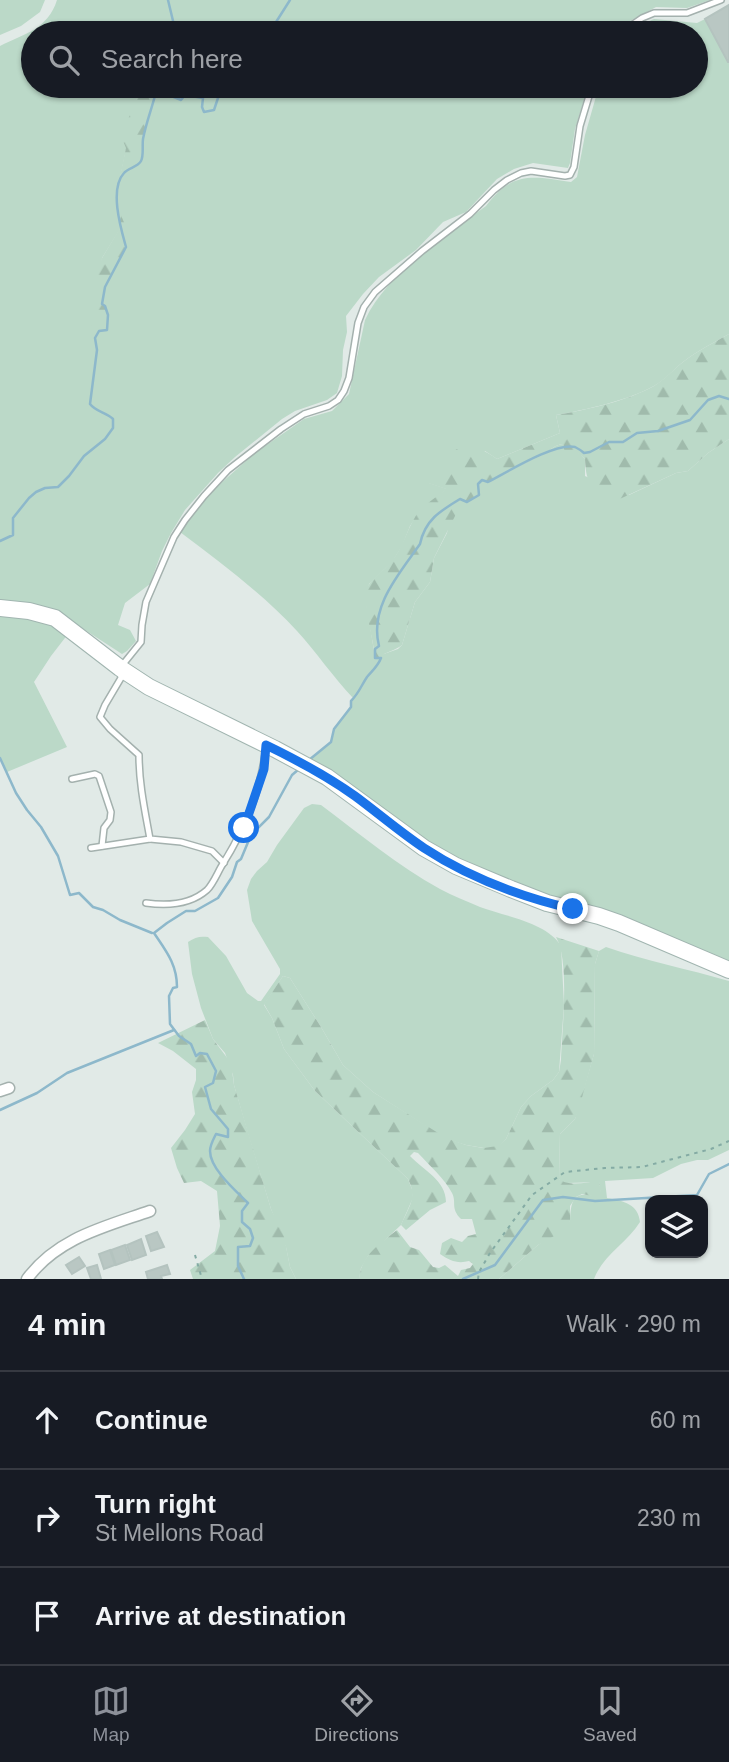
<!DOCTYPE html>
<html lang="en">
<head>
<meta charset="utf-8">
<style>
  body { margin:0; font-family:Helvetica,sans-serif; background:#242831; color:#f1f3f6 }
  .controls { position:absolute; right:21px; bottom:21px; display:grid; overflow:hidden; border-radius:14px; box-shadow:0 2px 5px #0004 }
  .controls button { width:63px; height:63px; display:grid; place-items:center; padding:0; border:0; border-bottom:2px solid #363941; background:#171b24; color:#f1f3f6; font:35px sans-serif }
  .stop { position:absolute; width:21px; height:21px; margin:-16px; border:5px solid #1a73e8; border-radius:50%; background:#fff }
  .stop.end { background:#1a73e8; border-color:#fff; box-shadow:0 2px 7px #0008 }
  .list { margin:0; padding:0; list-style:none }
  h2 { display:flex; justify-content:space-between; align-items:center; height:91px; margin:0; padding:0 28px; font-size:30px }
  h2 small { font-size:23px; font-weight:400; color:#9ea1a6 }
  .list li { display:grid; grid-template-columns:46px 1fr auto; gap:21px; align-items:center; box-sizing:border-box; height:98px; padding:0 28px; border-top:2px solid #363941 }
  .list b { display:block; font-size:26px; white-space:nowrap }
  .list p { margin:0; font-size:23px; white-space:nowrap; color:#9ea1a6 }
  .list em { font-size:23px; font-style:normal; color:#9ea1a6 }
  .icon { flex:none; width:38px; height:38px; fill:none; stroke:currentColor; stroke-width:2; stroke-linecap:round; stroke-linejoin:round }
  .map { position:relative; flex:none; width:729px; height:1279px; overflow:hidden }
  .search { position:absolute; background:#171b24; box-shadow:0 2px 5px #0004; left:21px; right:21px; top:21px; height:77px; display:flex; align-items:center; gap:18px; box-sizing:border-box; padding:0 24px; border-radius:38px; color:#9ea1a6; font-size:26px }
  .sheet { height:385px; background:#171b24 }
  nav { display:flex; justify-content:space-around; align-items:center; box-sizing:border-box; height:98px; border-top:2px solid #363941; background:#171b24; font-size:19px; color:#9ea1a6 }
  nav a { display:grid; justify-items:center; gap:4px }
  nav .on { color:#8c9099 }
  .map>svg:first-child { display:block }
</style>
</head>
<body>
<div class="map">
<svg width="729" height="1279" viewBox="0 0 729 1279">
  <defs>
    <pattern id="forest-firs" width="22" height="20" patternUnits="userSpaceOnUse" patternTransform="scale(1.75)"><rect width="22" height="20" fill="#bbd9c8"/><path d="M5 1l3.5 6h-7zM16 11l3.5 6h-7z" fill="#a0bbac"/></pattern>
  </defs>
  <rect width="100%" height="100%" fill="#e1eae7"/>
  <g fill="#bbd9c8" fill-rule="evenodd">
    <path d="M0,0H45L40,12L21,26L0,35Z"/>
    <path d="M57,0H710L687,8L656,7L628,22L614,33H33V86H142L137,98L120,178L124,172L139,164L142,159L143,140L156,92L167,94L165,86H588L575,129L570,163L568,168L533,163L514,169L497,179L466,212L443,222L416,250L379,277L363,294L346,316L347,332L343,350L342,376L337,393L327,400L295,411L282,419L235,457L218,473L185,510L171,533L162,551L150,584L125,603L118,625L130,630L136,641L127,651L122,654L62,615L0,601V46C24,34 48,29 57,0ZM120,229L126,247L105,287L102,304L107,329L99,331L102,258Z"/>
    <path d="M654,19L697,23L705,19L729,63V334C713,343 697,351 683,362C673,370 665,380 654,386C629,400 585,410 556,415L560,433L497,459L485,451L429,483L447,489L420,511L410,526L402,546L392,562L369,584L366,602L375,657L398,649L402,645L415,602L430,582L434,558L447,533L454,502L460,499L467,502L479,495L478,484L482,481L489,482C507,472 525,463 544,454C551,450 554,445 563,444L564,447L580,454L585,459V476L629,495L676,473L688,471L708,453L729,439V962L530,890L442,853L309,760L331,742L334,729L351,707V701L353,698C333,677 317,653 297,631C263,594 221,563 180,532L202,503L220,484L255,453L304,419L332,411L349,394L365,320C386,274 446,236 486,206C512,171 532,176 571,182L577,177L585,135L599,86H696V33H629L640,25Z"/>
    <path d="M0,612L48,620L68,634L51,656L34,682L67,747L7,772L0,758Z"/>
    <path d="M312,804L321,805C360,834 398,866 440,889C453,896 467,901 480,907C504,916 548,923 561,946L564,1005L559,1072L553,1080L531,1096L521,1107L506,1139L498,1147L484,1148L466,1145L446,1139L373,1092L343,1065L321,1027L290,978L283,976L264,1005L272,1018L284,1049L315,1091L408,1179L413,1192L412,1200L401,1225L368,1256L361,1268L359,1279H296L290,1267L286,1247L271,1209L249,1137L234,1085L233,1075L225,1053L213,1039L201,1008L192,974L188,942C195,937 200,936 208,937L226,956L247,993L258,1001H261L280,974V969L252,921L247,890L251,879L257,871L267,862L277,845L304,808Z"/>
    <path d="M606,947C646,961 688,969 729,981V1150L708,1160H697L681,1164L653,1178L605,1181L607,1198C624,1201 638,1204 640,1222C627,1243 603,1255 594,1279H499L538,1245L570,1221C571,1196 575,1191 601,1197L599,1182L567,1183L561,1182L559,1179L560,1134L575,1119L594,1054L595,964L599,951Z"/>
  </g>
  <g fill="url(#forest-firs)">
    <path d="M142,86H165L167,94L156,92L143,140L142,159L139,164L124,172L119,181L126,148L121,136Z"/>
    <path d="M117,206L129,234L126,247L105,287L102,304L105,306L108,315L107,330L99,331L95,338L88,311L102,258L120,228Z"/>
    <path d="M729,334V439L708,453L688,471L676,473L611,503C592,486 586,486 585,459C578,452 574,452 565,453L563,444C554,445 551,450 544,454C525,463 507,472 488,482L482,481L478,484L479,495L467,502L460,499L454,502L456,514L434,558L430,582L415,602L402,645C395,651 386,651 379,658H375C374,641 363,606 366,592C368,580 383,572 390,563C404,548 407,526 420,510C427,503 438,496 446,489L428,483C451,452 459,432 497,459L560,433L556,415C586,410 627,401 654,386C664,380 673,370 683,362C697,351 713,343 729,334Z"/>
    <path d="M556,937L599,951L595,964L594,1054L578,1112L575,1119L560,1134L559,1179C569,1187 587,1182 599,1181L602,1198L582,1194L576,1197L570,1206V1221L567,1229L538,1245L499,1279H359C361,1255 380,1244 397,1230L410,1247L419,1250L433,1267L439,1268L445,1265L458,1276L461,1270L470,1268L473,1264L469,1261C458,1264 450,1261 440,1254L442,1243L451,1238L462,1242L468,1236L476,1234L472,1219H461C450,1208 457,1203 452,1193C444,1178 430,1166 418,1153L414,1152L410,1156C423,1170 446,1180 446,1202L430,1210L406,1230L401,1225C408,1208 418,1198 408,1179L315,1091L284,1049L272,1018L264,1004L283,976L290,978L321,1027L343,1065L373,1092L446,1138L466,1145L483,1148L498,1146L506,1139L521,1107L531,1096L553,1080L559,1072L561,1060C562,1030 570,961 556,937Z"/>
    <path d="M205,1020L213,1039L231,1063L234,1085L271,1209L284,1236L290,1267L296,1279H193L190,1270L215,1251L220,1226L217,1191L201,1181L184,1183L177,1168L171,1148L185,1130L195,1114L192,1092L196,1080V1069L173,1051L158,1043Z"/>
  </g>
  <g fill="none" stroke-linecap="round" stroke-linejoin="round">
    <g stroke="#8db8cb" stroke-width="2.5">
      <path d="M168,0L174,25L172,33"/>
      <path d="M265,33L271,30L290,0"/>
      <path d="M0,541L13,535V518L29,498L36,492L45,488L58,487L69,476L84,456L105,439L113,428V419C106,412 96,412 90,404L97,350L95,338L99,331L107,330L108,315L105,306L102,304L105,287L126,247C121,229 109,189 124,173C128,168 138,167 141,161C144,155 142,146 143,139C146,123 152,108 156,92H162L181,100L185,95L203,98L202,107L204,112L214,110L222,86"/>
      <path d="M0,758L16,793L27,810L41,827L58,856L70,895L79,893L93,907L103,910L120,920L152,933"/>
      <path d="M309,760L331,742L334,729L351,707V701C359,693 361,686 367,677C373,670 378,666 381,658H375V649L379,646C369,607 399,574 420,544C425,520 440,511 460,499L467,502L479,495L478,484L482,480L488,482C506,473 555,442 575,447C577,448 582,451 584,453L590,452L609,442H623L637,433L658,431L690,420L708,400L719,396L729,399"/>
      <path d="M0,1110L37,1093L67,1073L174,1030"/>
      <path d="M244,1279L238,1266V1247L250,1246L253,1238L250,1229L242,1222V1211L248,1203C236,1191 210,1169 210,1151C210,1145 213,1140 216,1134L228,1137V1129L211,1109L205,1087L213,1083L216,1071L207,1054L200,1053L196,1056L191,1044L179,1036L170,1024L169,996L173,988L177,987C177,964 166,951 154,933L167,923L186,911H195L218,898L232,877L237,862L241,859L251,835L269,817L292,775L299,769"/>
      <path d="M463,1279L495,1265L543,1200L563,1197L595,1201L697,1195L709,1174L729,1164"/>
    </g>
  </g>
  <g fill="#b9c7c3" stroke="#b4c3bf" stroke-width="2">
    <path d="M729,5V62H728L705,19Z"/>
    <path d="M157,1232L164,1247L151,1251L146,1236Z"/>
    <path d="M141,1239L146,1255L132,1260L127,1245Z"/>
    <path d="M125,1245L130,1260L116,1265L111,1250Z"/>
    <path d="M110,1250L115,1265L104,1269L99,1254Z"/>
    <path d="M79,1257L85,1266L72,1274L66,1265Z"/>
    <path d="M97,1265L101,1279H91L87,1268Z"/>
    <path d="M167,1265L170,1274L161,1276L162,1279H148L146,1272Z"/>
  </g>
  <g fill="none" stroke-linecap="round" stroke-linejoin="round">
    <defs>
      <g id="lane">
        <path d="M620,33L642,18L654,13H687L721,0"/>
        <path d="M72,779L95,774L99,776L111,812L110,820L104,828L102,846"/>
        <path d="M91,848L150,839"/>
        <path d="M224,863L212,851L181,842L150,839C145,811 139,784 139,755L110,729L100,717L105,705L121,678L120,668L141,642L142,625L146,602L174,537L185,520L204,496L228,470L281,429L304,414L329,406L338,400L344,391L349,378L358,323L364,307L375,292L422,251L470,214L494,190L507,180L521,173L531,171L565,176L570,175L574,167L580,126L592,86"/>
        <path d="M146,903C167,906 190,905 207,890C213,884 217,874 221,867C244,831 261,791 266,747"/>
      </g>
      <g id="street">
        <path d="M0,1091L9,1088"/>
        <path d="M27,1279C57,1238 104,1227 150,1211"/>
      </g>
      <path id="secondary" d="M0,608L29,611L55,618L120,668L149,687L275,749L327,777L424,848L456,866L511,889L547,903L599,916L619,923L729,970"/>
    </defs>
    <use href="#lane" stroke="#a4b1ae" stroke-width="8"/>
    <use href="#street" stroke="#a4b1ae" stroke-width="13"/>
    <use href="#secondary" stroke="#a1b5b0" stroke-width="18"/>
    <g stroke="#84aba4" stroke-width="2" stroke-dasharray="3.5 5" stroke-linecap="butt">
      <path d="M195,1255L202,1279"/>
      <path d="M478,1279L479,1272L490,1253L532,1195L565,1172L605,1168L642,1167L711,1149L729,1141"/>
    </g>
    <use href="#lane" stroke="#fff" stroke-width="5"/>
    <use href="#street" stroke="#fff" stroke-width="10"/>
    <use href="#secondary" stroke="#fff" stroke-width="16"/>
  </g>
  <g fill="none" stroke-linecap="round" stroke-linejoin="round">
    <path stroke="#1a73e8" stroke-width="9" d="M244,828L264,769L266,745C297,760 327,776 355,796C378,813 400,832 424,848C468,877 522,897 573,909"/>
  </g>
</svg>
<div class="controls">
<button><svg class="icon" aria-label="layers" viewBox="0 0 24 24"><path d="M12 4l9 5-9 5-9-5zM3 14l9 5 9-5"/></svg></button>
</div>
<div class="stop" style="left:244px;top:828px"></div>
<div class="stop end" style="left:573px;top:909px"></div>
<div class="search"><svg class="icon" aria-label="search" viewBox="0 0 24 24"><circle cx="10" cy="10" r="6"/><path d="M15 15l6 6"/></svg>Search here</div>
</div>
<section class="sheet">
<h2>4 min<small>Walk · 290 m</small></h2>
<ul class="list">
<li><svg class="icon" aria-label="ahead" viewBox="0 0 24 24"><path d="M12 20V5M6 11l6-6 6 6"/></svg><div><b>Continue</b></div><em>60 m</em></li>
<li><svg class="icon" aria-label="right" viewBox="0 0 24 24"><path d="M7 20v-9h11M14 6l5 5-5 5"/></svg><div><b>Turn right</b><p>St Mellons Road</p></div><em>230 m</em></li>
<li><svg class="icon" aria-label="arrive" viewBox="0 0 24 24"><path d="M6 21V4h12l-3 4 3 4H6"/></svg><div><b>Arrive at destination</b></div></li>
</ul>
</section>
<nav>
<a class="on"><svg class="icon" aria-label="map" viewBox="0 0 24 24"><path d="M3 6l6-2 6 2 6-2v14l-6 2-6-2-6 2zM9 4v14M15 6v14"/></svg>Map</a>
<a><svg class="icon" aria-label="directions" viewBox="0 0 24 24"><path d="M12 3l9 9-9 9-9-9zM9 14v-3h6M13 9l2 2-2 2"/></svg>Directions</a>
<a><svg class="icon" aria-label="saved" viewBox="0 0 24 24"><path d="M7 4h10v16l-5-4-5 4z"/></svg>Saved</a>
</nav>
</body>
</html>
